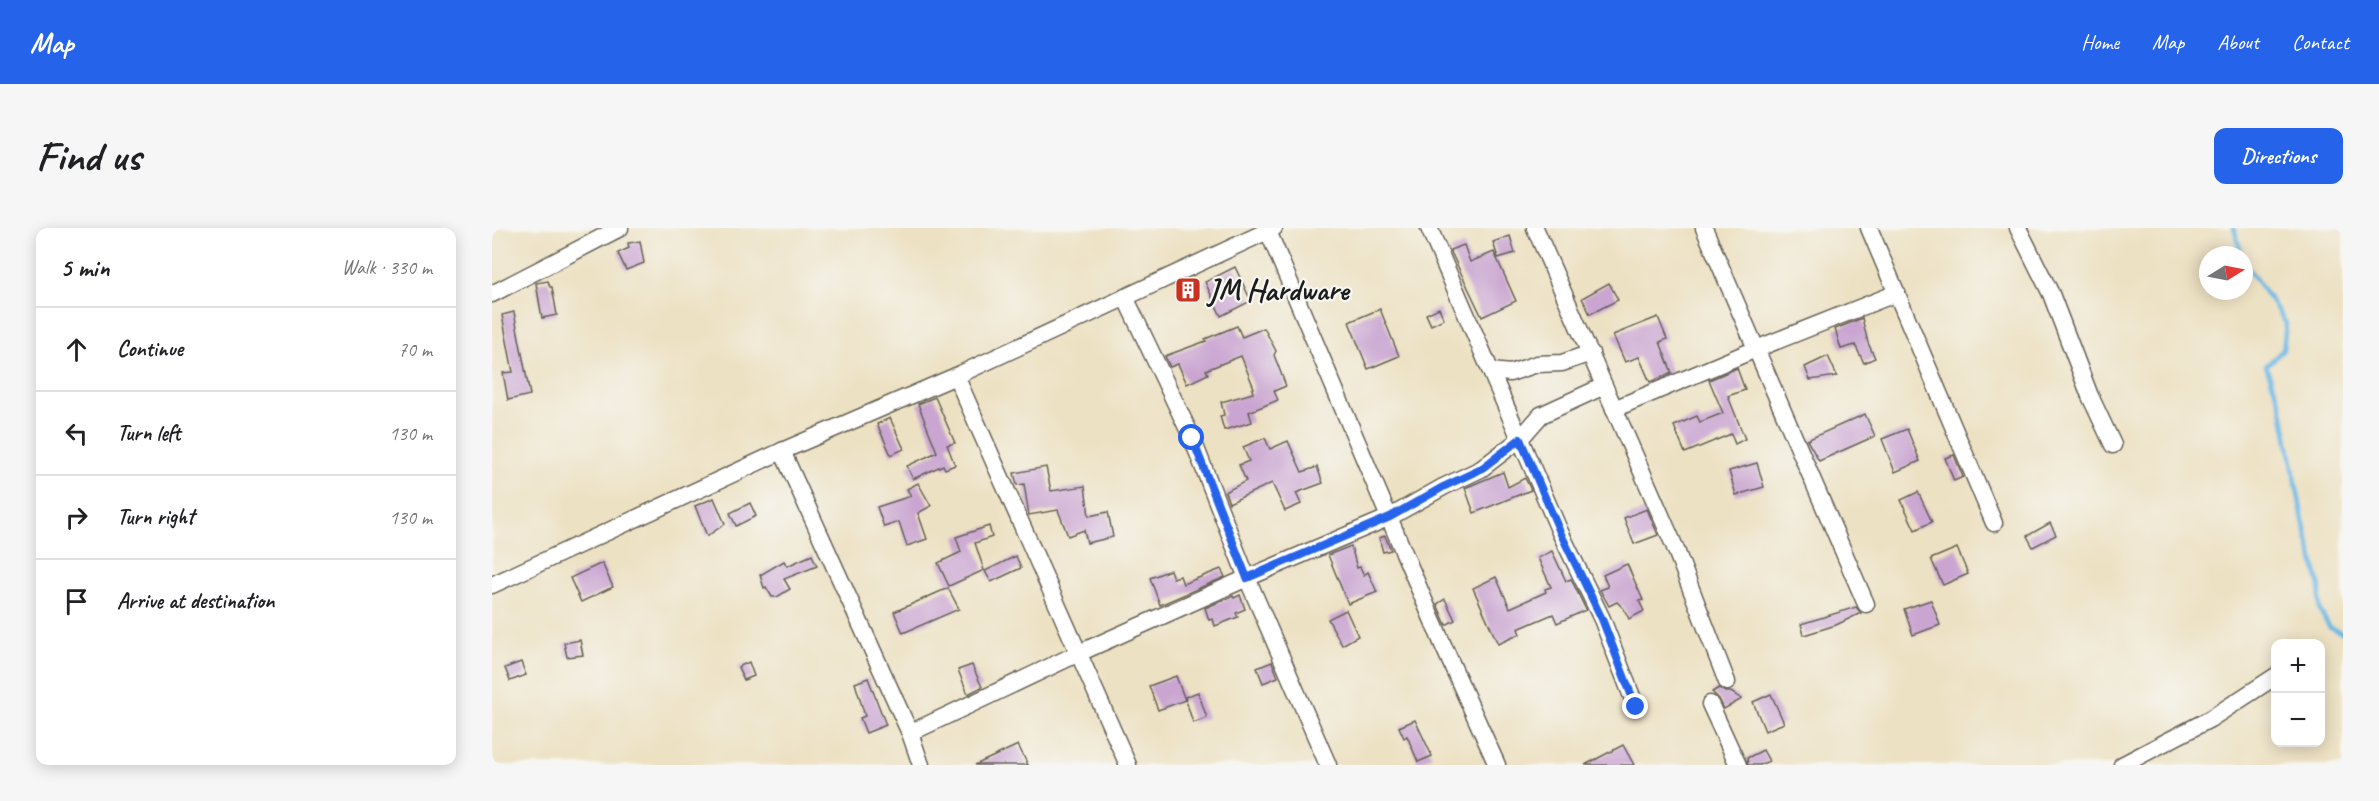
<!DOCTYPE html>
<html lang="en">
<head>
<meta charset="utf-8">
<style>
  body { margin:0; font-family:Caveat,sans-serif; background:#f6f6f6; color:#202124 }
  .controls { position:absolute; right:18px; bottom:18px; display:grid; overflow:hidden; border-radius:12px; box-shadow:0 3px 15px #0003 }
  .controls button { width:54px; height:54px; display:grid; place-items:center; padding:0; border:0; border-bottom:2px solid #e0e0e0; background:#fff; color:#202124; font:30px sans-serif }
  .compass { position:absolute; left:1707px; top:18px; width:54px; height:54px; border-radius:50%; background:#fff; box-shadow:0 3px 15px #0003; rotate:80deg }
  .stop { position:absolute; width:18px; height:18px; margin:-14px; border:4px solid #2563eb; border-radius:50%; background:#fff }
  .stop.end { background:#2563eb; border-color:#fff; box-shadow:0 2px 6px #0008 }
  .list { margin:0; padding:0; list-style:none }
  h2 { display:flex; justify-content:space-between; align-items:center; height:78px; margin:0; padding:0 24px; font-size:26px }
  h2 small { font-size:20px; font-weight:400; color:#757577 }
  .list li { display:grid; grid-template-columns:39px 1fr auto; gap:18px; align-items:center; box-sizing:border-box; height:84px; padding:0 24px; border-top:2px solid #e0e0e0 }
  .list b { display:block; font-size:22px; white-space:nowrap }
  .list em { font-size:20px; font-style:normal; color:#757577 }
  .icon { flex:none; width:33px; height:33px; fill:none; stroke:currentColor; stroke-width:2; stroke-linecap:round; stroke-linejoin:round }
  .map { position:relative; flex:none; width:1851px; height:537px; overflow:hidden; border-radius:12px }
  header { display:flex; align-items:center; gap:36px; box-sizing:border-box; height:84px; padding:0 30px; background:#2563eb; color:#fff }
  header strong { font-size:28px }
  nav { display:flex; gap:33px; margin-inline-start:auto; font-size:21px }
  .intro { display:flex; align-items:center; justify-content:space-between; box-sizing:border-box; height:144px; padding:0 36px }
  h1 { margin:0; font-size:42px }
  .button { padding:15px 27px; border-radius:12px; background:#2563eb; color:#fff; font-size:21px; font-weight:700 }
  main { display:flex; gap:36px; padding:0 36px }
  aside { flex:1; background:#fff; border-radius:12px; box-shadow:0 3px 15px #0003 }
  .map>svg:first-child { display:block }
</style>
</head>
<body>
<header>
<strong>Map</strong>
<nav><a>Home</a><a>Map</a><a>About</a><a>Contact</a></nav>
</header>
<div class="intro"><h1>Find us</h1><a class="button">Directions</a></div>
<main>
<aside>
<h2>5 min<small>Walk · 330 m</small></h2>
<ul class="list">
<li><svg class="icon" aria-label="ahead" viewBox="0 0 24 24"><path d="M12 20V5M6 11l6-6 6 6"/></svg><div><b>Continue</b></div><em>70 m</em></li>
<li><svg class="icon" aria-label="left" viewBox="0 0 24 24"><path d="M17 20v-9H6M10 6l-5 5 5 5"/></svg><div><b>Turn left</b></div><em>130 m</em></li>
<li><svg class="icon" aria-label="right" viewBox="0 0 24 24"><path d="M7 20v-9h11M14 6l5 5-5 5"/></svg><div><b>Turn right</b></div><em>130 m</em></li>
<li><svg class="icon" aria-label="arrive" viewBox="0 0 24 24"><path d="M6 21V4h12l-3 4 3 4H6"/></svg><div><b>Arrive at destination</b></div></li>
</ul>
</aside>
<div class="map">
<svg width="1851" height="537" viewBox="0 0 1851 537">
  <rect width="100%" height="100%" fill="#f6f6f2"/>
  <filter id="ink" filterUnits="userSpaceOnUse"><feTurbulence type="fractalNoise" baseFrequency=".0167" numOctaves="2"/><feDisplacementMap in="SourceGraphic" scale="12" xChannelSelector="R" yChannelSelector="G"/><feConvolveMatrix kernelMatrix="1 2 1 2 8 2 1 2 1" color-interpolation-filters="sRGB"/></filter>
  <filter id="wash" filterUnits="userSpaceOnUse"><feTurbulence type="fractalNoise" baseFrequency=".008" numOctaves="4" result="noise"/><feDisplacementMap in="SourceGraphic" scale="24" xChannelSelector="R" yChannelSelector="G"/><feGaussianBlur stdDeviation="1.35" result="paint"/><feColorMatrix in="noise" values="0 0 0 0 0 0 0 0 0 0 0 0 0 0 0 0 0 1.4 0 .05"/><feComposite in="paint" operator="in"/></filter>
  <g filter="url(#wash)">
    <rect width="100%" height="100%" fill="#ede1c3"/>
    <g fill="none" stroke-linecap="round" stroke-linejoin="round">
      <g stroke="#6cb9e5" stroke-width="4.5">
        <path d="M1742,0L1750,27"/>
        <path d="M1752,34L1794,95L1791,122L1774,138L1789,177L1811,292L1828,359L1827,381L1838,400L1851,405"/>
      </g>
    </g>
    <g id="blocks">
      <g fill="#caa5d1">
        <path d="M1018,8L1023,25L1006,30L1001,14Z"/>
        <path d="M148,13L152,35L134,42L126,25L137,20L136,15Z"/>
        <path d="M972,17L978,34L1002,24L1024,73L990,89L958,22Z"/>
        <path d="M743,39L759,73L729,88L713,54Z"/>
        <path d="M56,53L58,59H60L65,87L50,90L44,55Z"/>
        <path d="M1117,55L1126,72L1098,86L1090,70Z"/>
        <path d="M947,80L952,91L939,97L934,86Z"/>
        <path d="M888,81L907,128L876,141L857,94Z"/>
        <path d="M22,84L38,167L16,172L11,145L21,144L10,87Z"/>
        <path d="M1166,89L1175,111L1168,114L1180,145L1158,154L1147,129L1133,134L1121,107Z"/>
        <path d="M1370,90L1376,115L1383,130L1372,135L1363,117L1349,121L1343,101Z"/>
        <path d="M745,98L750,109L772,100L784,123L782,127L794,158L782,163L786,172L757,184L760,194L732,202L728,188L732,187L729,174L761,165L760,161L762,160L749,128L714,142L716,146L695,156L686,136L678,139L673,128L714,113L713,111Z"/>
        <path d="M1336,128L1345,148L1318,152L1313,139Z"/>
        <path d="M1245,140L1253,162L1236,168L1253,211L1243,216L1239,206L1193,225L1182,198L1205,188L1208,194L1231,185L1217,152Z"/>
        <path d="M443,169L463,215L455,217L463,237L453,241L451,237L421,251L415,238L445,224L426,176Z"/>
        <path d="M1373,186L1383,208L1327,233L1315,212Z"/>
        <path d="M398,190L412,221L399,227L385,196Z"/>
        <path d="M1415,201L1428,233L1403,244L1390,211Z"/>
        <path d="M773,210L778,221L796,213L810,244L825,239L831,255L804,265L809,276L793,283L780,255L737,275L733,264L754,253L747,237L757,233L751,219Z"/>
        <path d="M1462,227L1471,249L1462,253L1453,230Z"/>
        <path d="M1265,235L1272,259L1244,267L1237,243Z"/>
        <path d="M554,239L559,263L593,258L597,288L616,284L621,309L595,315L592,302L576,308L566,282L537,287L532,256L525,257L522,245Z"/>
        <path d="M1011,244L1016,259L1033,250L1039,262L982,285L973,260Z"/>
        <path d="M426,255L439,278L426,285L435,311L415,318L407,294L392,299L385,279L419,268L415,261Z"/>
        <path d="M1426,264L1440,294L1423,302L1409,272Z"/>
        <path d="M222,270L233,296L215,308L203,278Z"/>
        <path d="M258,275L264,288L244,298L238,285Z"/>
        <path d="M1155,281L1166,307L1142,316L1132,290Z"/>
        <path d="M1558,295L1564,307L1541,319L1535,308Z"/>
        <path d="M497,298L500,309L483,315L492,342L457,358L446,335L469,324L464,309Z"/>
        <path d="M893,308L899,322L891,324L887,310Z"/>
        <path d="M859,318L865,340L868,339L872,347L876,344L885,364L856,376L836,327Z"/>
        <path d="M1465,320L1476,346L1451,357L1439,331Z"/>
        <path d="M1060,323L1074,353L1079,351L1094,382L1065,395L1061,386L1026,401L1028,406L1006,416L981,360L1004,349L1018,380L1054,364L1053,361L1059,359L1046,330Z"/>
        <path d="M320,327L325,338L292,351L298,361L285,369H280L274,359L272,360L268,347L292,333L295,338Z"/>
        <path d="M524,328L529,340L499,354L493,343Z"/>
        <path d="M110,335L121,359L89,374L78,350Z"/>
        <path d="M1135,336L1151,372L1147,373L1152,383L1137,391L1132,381L1125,374L1117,378L1108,362L1116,359L1111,347Z"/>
        <path d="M729,341L733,349L668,377L658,350L678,342L681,350L688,348L691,356Z"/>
        <path d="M456,360L467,381L411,405L402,384Z"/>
        <path d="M748,367L753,381L744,385L746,389L723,398L721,391L717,392L713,380L741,368L742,370Z"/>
        <path d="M953,371L963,392L954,397L945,376Z"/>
        <path d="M1439,372L1448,397L1421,407L1412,381Z"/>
        <path d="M1364,379L1369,385L1344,397L1312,407L1309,396Z"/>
        <path d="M854,382L866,408L850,417L836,391Z"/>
        <path d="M88,412L91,427L75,429L72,415Z"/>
        <path d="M29,434L34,447L18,453L13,440Z"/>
        <path d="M257,434L262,448L252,452L246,439Z"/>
        <path d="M780,434L786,449L771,455L765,440Z"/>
        <path d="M480,437L490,459L476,466L466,442Z"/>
        <path d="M684,448L693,472L666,482L657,458Z"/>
        <path d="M376,450L394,497L374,505L368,490L373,488L363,455Z"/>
        <path d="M1227,460L1233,464H1239L1250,471L1232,481L1227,471L1220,464Z"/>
        <path d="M706,464L715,490L701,495L693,469Z"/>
        <path d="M1279,466L1292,495L1273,503L1261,474Z"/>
        <path d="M923,492L940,528L926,534L915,508L912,510L907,499Z"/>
        <path d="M526,517L536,537H483Z"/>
        <path d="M1131,517L1142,537H1093Z"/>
        <path d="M1271,522L1277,533L1268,537H1256L1255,530Z"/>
      </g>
    </g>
  </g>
  <g filter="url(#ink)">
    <use href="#blocks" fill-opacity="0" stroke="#656156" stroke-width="1.5"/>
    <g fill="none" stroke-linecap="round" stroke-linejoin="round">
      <defs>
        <g id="minor">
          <path d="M937,0L1068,304L1110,391L1144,479"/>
          <path d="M1043,0L1182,317L1235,454"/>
          <path d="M1212,0L1374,376"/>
          <path d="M1377,0L1502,295"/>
          <path d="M1526,0L1559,66L1598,168L1621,217"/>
          <path d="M776,3L951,417L1005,537"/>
          <path d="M0,66L128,0"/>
          <path d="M633,69L700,210L755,350L836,537"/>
          <path d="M999,143L1018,145L1045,136L1070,135L1099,125"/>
          <path d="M464,148L636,537"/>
          <path d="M1122,181L1264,121L1405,65"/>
          <path d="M290,223L418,505L429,537"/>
          <path d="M0,357L290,223L464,148L782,0"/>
          <path d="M1218,476L1246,537"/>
          <path d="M418,505L587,425L755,350L898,289L951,259L989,241L1028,211L1049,187L1112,158"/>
          <path d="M1630,537L1718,491L1784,448"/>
        </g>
      </defs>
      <use href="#minor" stroke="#656156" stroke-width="19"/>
      <use href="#minor" stroke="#fff" stroke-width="16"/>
    </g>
  </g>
  <g fill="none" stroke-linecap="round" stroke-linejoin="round" filter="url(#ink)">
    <path stroke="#2563eb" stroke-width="8" d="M700,210L755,350L898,289L951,259L989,241L1028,211L1068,304L1110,391L1144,479"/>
  </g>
  <defs>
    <symbol id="building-square" viewBox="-11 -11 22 22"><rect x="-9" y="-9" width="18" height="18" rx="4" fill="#c8321e" stroke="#f6f6f2"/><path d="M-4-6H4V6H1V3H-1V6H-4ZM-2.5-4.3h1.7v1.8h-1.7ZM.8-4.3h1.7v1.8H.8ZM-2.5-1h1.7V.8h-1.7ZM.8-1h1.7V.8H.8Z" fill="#fff"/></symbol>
  </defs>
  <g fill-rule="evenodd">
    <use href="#building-square" x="681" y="47" width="30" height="30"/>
  </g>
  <g text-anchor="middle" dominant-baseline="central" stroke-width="4.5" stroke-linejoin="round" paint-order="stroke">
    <g font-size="30" font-weight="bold" fill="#1c1c1c" stroke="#f6f6f2" text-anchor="start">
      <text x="716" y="62">JM Hardware</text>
    </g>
  </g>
</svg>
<div class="controls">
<button>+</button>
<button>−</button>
</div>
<svg class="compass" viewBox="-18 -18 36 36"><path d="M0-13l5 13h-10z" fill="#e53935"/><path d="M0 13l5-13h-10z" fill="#757577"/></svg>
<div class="stop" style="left:700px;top:210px"></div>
<div class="stop end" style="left:1144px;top:479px"></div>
</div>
</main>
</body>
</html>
